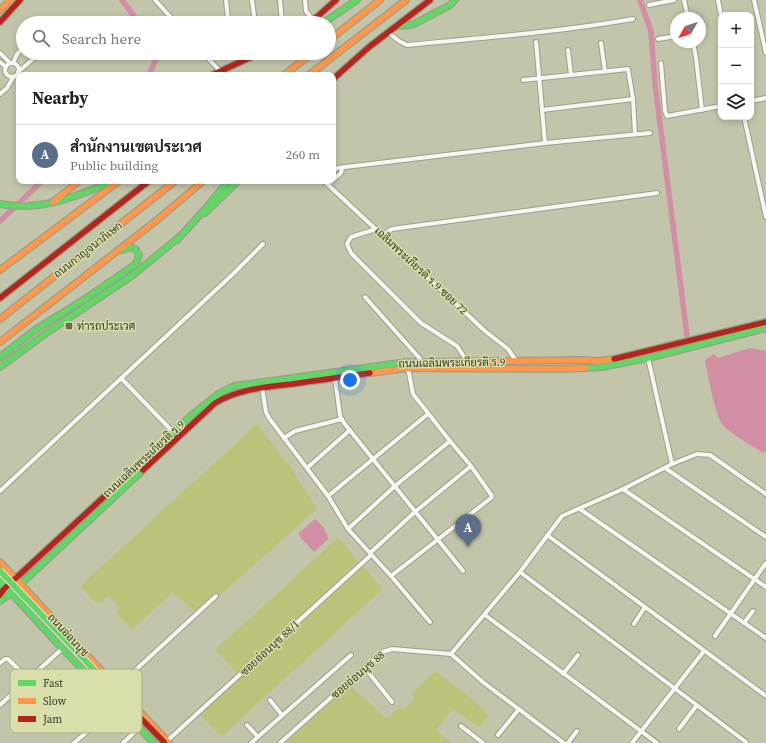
<!DOCTYPE html>
<html lang="en">
<head>
<meta charset="utf-8">
<style>
  body { margin:0; font-family:"Source Serif 4",Sarabun,serif; background:#f6f6f6; color:#222 }
  .controls { position:absolute; right:12px; top:12px; display:grid; overflow:hidden; border-radius:8px; box-shadow:0 2px 6px #0003 }
  .controls button { width:36px; height:36px; display:grid; place-items:center; padding:0; border:0; border-bottom:1px solid #e0e0e0; background:#fff; color:#222; font:20px sans-serif }
  .compass { position:absolute; left:670px; top:12px; width:36px; height:36px; border-radius:50%; background:#fff; box-shadow:0 2px 6px #0003; rotate:230deg }
  .you { position:absolute; left:350px; top:380px; width:14px; height:14px; margin:-10px; border:3px solid #fff; border-radius:50%; background:#1a73e8; box-shadow:0 0 0 6px #1a73e833 }
  .badge { display:grid; place-items:center; width:26px; height:26px; border-radius:50%; background:#0f766e; color:#fff; font-size:13px; font-weight:700 }
  .pin { position:absolute; translate:-50% -33px; filter:drop-shadow(0 1px 2px #0008) }
  .pin::after { content:''; position:absolute; top:21px; width:14px; height:12px; background:inherit; clip-path:polygon(0 0,100% 0,50% 100%) }
  .list { margin:0; padding:0; list-style:none }
  h2 { display:flex; justify-content:space-between; align-items:center; height:52px; margin:0; padding:0 16px; font-size:17px }
  h2 small { font-size:13px; font-weight:400; color:#767676 }
  .list li { display:grid; grid-template-columns:26px 1fr auto; gap:12px; align-items:center; box-sizing:border-box; height:60px; padding:0 16px; border-top:1px solid #e0e0e0 }
  .list b { display:block; font-size:15px; white-space:nowrap }
  .list p { margin:0; font-size:13px; white-space:nowrap; color:#767676 }
  .list em { font-size:13px; font-style:normal; color:#767676 }
  .icon { flex:none; width:22px; height:22px; fill:none; stroke:currentColor; stroke-width:2; stroke-linecap:round; stroke-linejoin:round }
  .map { position:relative; flex:none; width:766px; height:743px; overflow:hidden }
  .search { position:absolute; background:#fff; box-shadow:0 2px 6px #0003; left:16px; top:16px; width:320px; height:44px; display:flex; align-items:center; gap:10px; box-sizing:border-box; padding:0 14px; border-radius:22px; color:#767676; font-size:15px }
  .panel { position:absolute; background:#fff; box-shadow:0 2px 6px #0003; left:16px; top:72px; width:320px; height:112px; border-radius:8px }
  .map>svg:first-child { display:block }
</style>
</head>
<body>
<div class="map">
<svg width="766" height="743" viewBox="0 0 766 743">
  <rect width="100%" height="100%" fill="#c2c5a9"/>
  <g fill="#bdc27b">
    <path d="M257,424L291,468L317,508L220,596L215,592L195,612L173,592L132,630L117,614L120,608L110,595L100,603L95,602L80,586Z"/>
    <path d="M338,538L358,561L291,625L237,673L215,650Z"/>
    <path d="M363,566L383,589L221,737L200,715Z"/>
    <path d="M435,671L466,694L489,715L479,727L453,709L436,730L452,743H286L349,684L387,719L400,706L403,710L415,699L411,695Z"/>
  </g>
  <g fill="#d18ea4">
    <path d="M750,348L766,351V451L763,453C753,446 729,433 722,424C714,410 708,376 705,360L714,354L718,358Z"/>
    <path d="M315,519C321,523 327,532 328,539L314,552L300,537L299,533Z"/>
  </g>
  <g fill="none" stroke-linecap="round" stroke-linejoin="round">
    <g stroke="#d18ea4" stroke-width="5.5">
      <path d="M122,0L139,23"/>
      <path d="M640,0L651,31L655,84L687,335"/>
      <path d="M149,75L156,59L154,53"/>
      <path d="M0,221L42,181"/>
    </g>
    <defs>
      <g id="street">
        <path d="M155,0L176,23"/>
        <path d="M226,0L228,19"/>
        <path d="M252,0L255,23"/>
        <path d="M280,0L282,23"/>
        <path d="M305,0L306,11L313,20"/>
        <path d="M684,0L688,18"/>
        <path d="M718,0L721,15"/>
        <path d="M754,0L766,53"/>
        <path d="M649,5L674,0"/>
        <path d="M48,23L52,21L58,23"/>
        <path d="M389,33L399,41L407,45C483,38 558,32 633,19"/>
        <path d="M658,39L676,36"/>
        <path d="M536,42L545,143"/>
        <path d="M693,42L696,58L702,110"/>
        <path d="M601,43L605,71"/>
        <path d="M568,50L571,75"/>
        <path d="M0,53L10,63"/>
        <path d="M203,53L220,71"/>
        <path d="M0,62L6,67"/>
        <path d="M13,63L17,54L23,48"/>
        <path d="M661,63L665,111L667,116L721,106"/>
        <circle cx="12" cy="70" r="7"/>
        <path d="M18,72L40,53"/>
        <path d="M523,80L628,69L633,99L635,134"/>
        <path d="M0,94L7,88L14,76"/>
        <path d="M751,101L766,98"/>
        <path d="M542,110L633,99"/>
        <path d="M744,117L766,217"/>
        <path d="M333,171L337,168L545,143L650,133"/>
        <path d="M333,180L341,173L342,168"/>
        <path d="M324,181L485,331L508,349L517,362"/>
        <path d="M376,229L351,237L347,244L351,253L421,323L457,346L467,361"/>
        <path d="M382,235L392,229L657,193"/>
        <path d="M365,297L422,361"/>
        <path d="M648,358L672,464"/>
        <path d="M121,378L173,432"/>
        <path d="M335,378L340,416L344,423L463,571"/>
        <path d="M262,388L266,412L269,418L328,496L348,529L391,576L430,622"/>
        <path d="M284,438L295,431L342,419"/>
        <path d="M307,468L350,430"/>
        <path d="M665,468L766,537"/>
        <path d="M623,489L766,587"/>
        <path d="M0,491L233,274L263,244"/>
        <path d="M328,496L428,414"/>
        <path d="M580,509L766,638"/>
        <path d="M348,529L395,486L450,441"/>
        <path d="M547,535L766,696"/>
        <path d="M370,553L416,511L471,466"/>
        <path d="M520,572L746,742"/>
        <path d="M391,576L491,498L492,496L471,466L450,441L413,394L408,368"/>
        <path d="M485,615L657,743"/>
        <path d="M744,623L753,611"/>
        <path d="M634,624L645,607"/>
        <path d="M715,636L766,563"/>
        <path d="M451,654L520,572L562,516L623,489L672,464L697,454L710,455L766,494"/>
        <path d="M451,654L484,683L564,743"/>
        <path d="M0,663L5,659H8L28,679"/>
        <path d="M365,668L392,702"/>
        <path d="M563,674L578,655"/>
        <path d="M117,687L216,596"/>
        <path d="M270,700L282,715"/>
        <path d="M0,705L63,648"/>
        <path d="M247,725L258,737"/>
        <path d="M461,726L483,743"/>
        <path d="M679,729L697,705"/>
        <path d="M498,735L519,709"/>
        <path d="M167,741L371,555"/>
        <path d="M74,743L118,705"/>
        <path d="M123,743L139,728"/>
        <path d="M251,743L351,655"/>
        <path d="M280,743L382,652L392,649L451,654"/>
        <path d="M568,743L577,731"/>
        <path d="M632,743L704,651"/>
      </g>
      <g id="fast">
        <path d="M323,23L357,0"/>
        <path d="M398,26L411,25L416,23L450,5L455,0"/>
        <path d="M0,204C40,212 77,196 114,181"/>
        <path d="M205,213L238,181"/>
        <path d="M177,240L206,208L228,181"/>
        <path d="M0,357L35,330L85,299L136,264L139,255L136,250L131,247L122,250"/>
        <path d="M0,367L45,334L133,275L178,238"/>
        <path d="M586,368L602,367L648,358L766,328"/>
        <path d="M119,483L193,414L218,394L234,386L407,362H427"/>
        <path d="M0,581L59,645L154,743"/>
        <path d="M0,601L11,593L143,470"/>
      </g>
      <g id="slow">
        <path d="M0,10L11,0"/>
        <path d="M329,40L380,0"/>
        <path d="M284,75L312,53"/>
        <path d="M309,75L406,0"/>
        <path d="M53,202L79,181"/>
        <path d="M0,270L119,181"/>
        <path d="M0,319L175,181"/>
        <path d="M0,342L157,220L203,181"/>
        <path d="M427,362L582,360L598,361L614,359"/>
        <path d="M370,373L408,368L561,369L586,368"/>
        <path d="M0,562L169,743"/>
      </g>
      <g id="jam">
        <path d="M0,22L20,0"/>
        <path d="M310,23L336,0"/>
        <path d="M212,75L260,53"/>
        <path d="M333,79L369,47L430,0"/>
        <path d="M0,298L149,181"/>
        <path d="M614,359L766,322"/>
        <path d="M143,470L215,403C238,389 266,387 292,384C318,380 344,377 370,373"/>
        <path d="M0,595L4,589L119,483"/>
        <path d="M117,694L164,742"/>
      </g>
    </defs>
    <use href="#street" stroke="#9c9e89" stroke-width="6"/>
    <use href="#fast" stroke="#9c9e89" stroke-width="8"/>
    <use href="#slow" stroke="#9c9e89" stroke-width="8"/>
    <use href="#jam" stroke="#9c9e89" stroke-width="8"/>
    <use href="#street" stroke="#f6f6f2" stroke-width="4"/>
    <use href="#fast" stroke="#63d668" stroke-width="5.5"/>
    <use href="#slow" stroke="#ff974d" stroke-width="5.5"/>
    <use href="#jam" stroke="#b3261e" stroke-width="5.5"/>
    <defs>
      <path id="fast-bridge" d="M0,571L117,694"/>
    </defs>
    <use href="#fast-bridge" stroke="#e4e5d8" stroke-width="8" stroke-linecap="butt"/>
    <use href="#fast-bridge" stroke="#63d668" stroke-width="6"/>
  </g>
  <rect fill="#6a6c54" stroke="#d9deaa" stroke-width="1.5" x="65" y="322" width="8" height="8" rx="2"/>
  <g text-anchor="middle" dominant-baseline="central" stroke-width="3" stroke-linejoin="round" paint-order="stroke">
    <g font-size="11" fill="#3a3c27" stroke="#d9deaa">
      <text transform="translate(88 250) rotate(-38)">ถนนกาญจนาภิเษก</text>
      <text transform="translate(421 271) rotate(43)">เฉลิมพระเกียรติ ร.9 ซอย 72</text>
      <text transform="translate(452 363) rotate(-1)">ถนนเฉลิมพระเกียรติ ร.9</text>
      <text transform="translate(144 459) rotate(-43)">ถนนเฉลิมพระเกียรติ ร.9</text>
      <text transform="translate(68 635) rotate(47)">ถนนอ่อนนุช</text>
      <text transform="translate(270 648) rotate(-43)">ซอยอ่อนนุช 88/1</text>
      <text transform="translate(358 675) rotate(-41)">ซอยอ่อนนุช 88</text>
    </g>
    <g font-size="11" fill="#3a3c27" stroke="#d9deaa" text-anchor="start">
      <text x="77" y="326">ท่ารถประเวศ</text>
    </g>
  </g>
  <rect x="10" y="669" width="132" height="64" rx="6" fill="#d9deaa" stroke="#a9ad83" stroke-width="1"/>
  <rect x="18" y="680" width="18" height="6" fill="#63d668"/>
  <rect x="18" y="698" width="18" height="6" fill="#ff974d"/>
  <rect x="18" y="716" width="18" height="6" fill="#b3261e"/>
  <g font-size="11" fill="#3a3c27">
    <text x="43" y="687">Fast</text>
    <text x="43" y="705">Slow</text>
    <text x="43" y="723">Jam</text>
  </g>
</svg>
<div class="controls">
<button>+</button>
<button>−</button>
<button><svg class="icon" aria-label="layers" viewBox="0 0 24 24"><path d="M12 4l9 5-9 5-9-5zM3 14l9 5 9-5"/></svg></button>
</div>
<svg class="compass" viewBox="-18 -18 36 36"><path d="M0-13l5 13h-10z" fill="#e53935"/><path d="M0 13l5-13h-10z" fill="#767676"/></svg>
<div class="you"></div>
<div class="pin badge" style="left:468px;top:547px;background:#5c6f8a">A</div>
<div class="search"><svg class="icon" aria-label="search" viewBox="0 0 24 24"><circle cx="10" cy="10" r="6"/><path d="M15 15l6 6"/></svg>Search here</div>
<section class="panel">
<h2>Nearby<small></small></h2>
<ul class="list">
<li><span class="badge" style="background:#5c6f8a">A</span><div><b>สำนักงานเขตประเวศ</b><p>Public building</p></div><em>260 m</em></li>
</ul>
</section>
</div>
</body>
</html>
